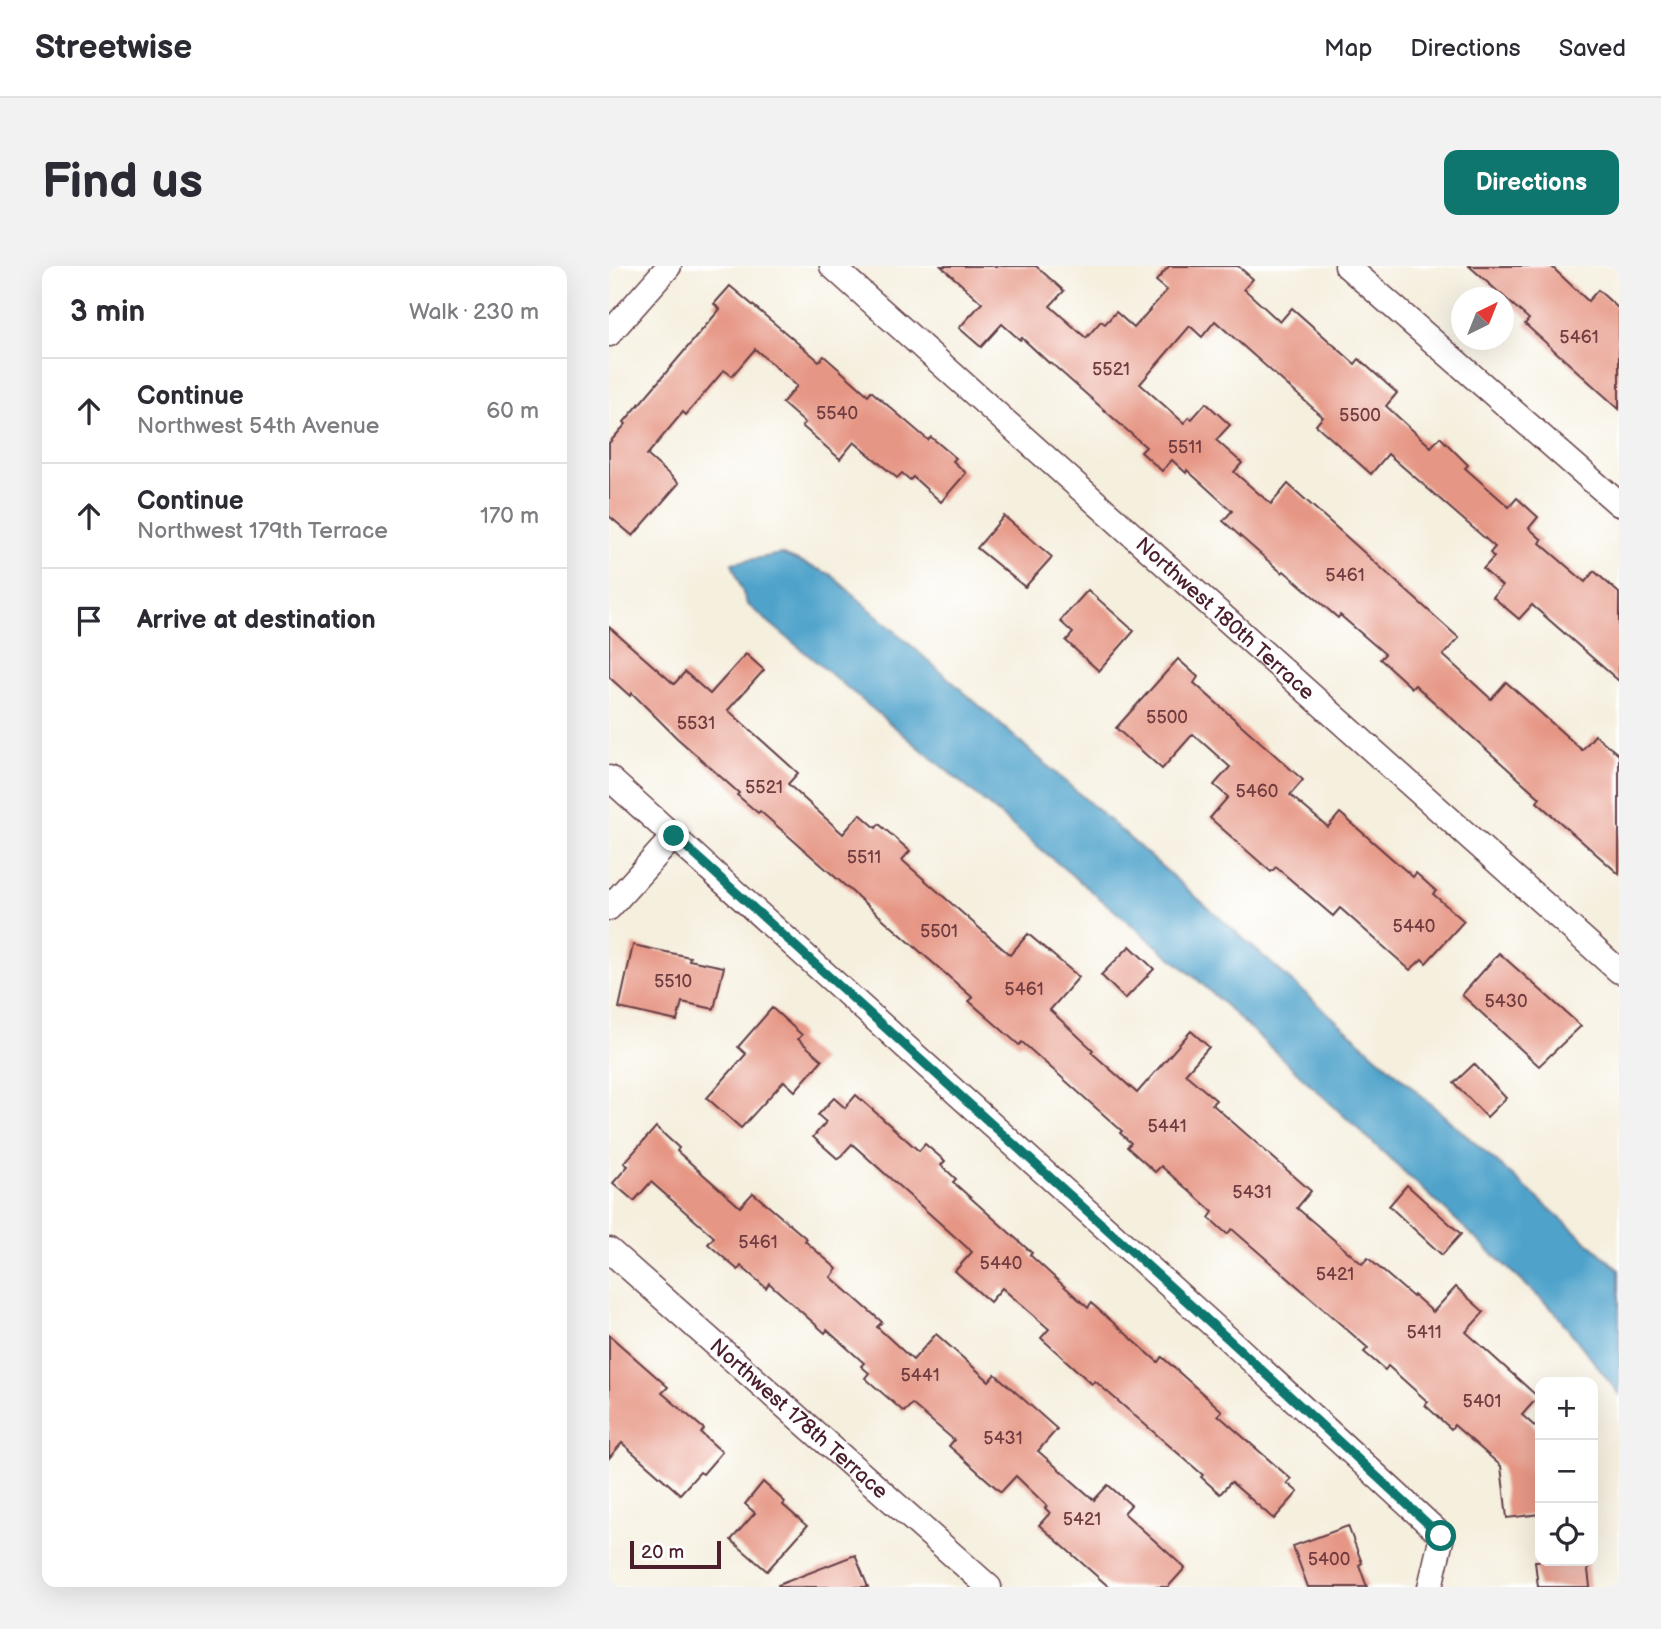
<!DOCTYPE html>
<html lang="en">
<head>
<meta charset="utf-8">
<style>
  body { margin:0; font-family:"Balsamiq Sans",sans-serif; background:#f2f2f3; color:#2b2b33 }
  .controls { position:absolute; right:21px; bottom:21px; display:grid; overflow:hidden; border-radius:14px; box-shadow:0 7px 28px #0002 }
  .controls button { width:63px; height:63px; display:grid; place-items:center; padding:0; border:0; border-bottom:2px solid #e1e1e2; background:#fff; color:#2b2b33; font:35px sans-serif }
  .compass { position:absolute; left:842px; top:21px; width:63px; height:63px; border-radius:50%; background:#fff; box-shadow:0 7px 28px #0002; rotate:43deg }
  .scale { position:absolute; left:21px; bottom:18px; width:91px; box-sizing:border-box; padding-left:7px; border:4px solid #4a1f2b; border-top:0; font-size:19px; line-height:24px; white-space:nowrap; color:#4a1f2b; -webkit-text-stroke:5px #fff; paint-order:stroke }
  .stop { position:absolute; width:21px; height:21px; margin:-16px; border:5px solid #0f766e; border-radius:50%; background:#fff }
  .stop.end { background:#0f766e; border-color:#fff; box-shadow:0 2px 7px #0008 }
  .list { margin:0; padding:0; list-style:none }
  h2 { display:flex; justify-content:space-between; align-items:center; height:91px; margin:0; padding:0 28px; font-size:30px }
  h2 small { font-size:23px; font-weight:400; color:#7c7c81 }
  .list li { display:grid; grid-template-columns:46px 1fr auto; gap:21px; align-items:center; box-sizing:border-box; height:105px; padding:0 28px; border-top:2px solid #e1e1e2 }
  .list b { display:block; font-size:26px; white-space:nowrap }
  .list p { margin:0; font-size:23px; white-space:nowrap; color:#7c7c81 }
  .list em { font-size:23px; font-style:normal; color:#7c7c81 }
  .icon { flex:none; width:38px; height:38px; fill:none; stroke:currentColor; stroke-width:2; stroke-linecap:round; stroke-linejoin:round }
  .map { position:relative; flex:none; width:1010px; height:1321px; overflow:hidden; border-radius:14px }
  header { display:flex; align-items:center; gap:42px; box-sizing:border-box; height:98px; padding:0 35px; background:#fff; border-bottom:2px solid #e1e1e2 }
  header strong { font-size:33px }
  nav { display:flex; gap:38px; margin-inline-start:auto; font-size:24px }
  .intro { display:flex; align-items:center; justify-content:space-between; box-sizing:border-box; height:168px; padding:0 42px }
  h1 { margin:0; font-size:49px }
  .button { padding:18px 32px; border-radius:14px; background:#0f766e; color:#fff; font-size:24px; font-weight:700 }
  main { display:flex; gap:42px; padding:0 42px }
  aside { flex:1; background:#fff; border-radius:14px; box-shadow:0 7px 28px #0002 }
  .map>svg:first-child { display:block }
</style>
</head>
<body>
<header>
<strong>Streetwise</strong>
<nav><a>Map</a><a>Directions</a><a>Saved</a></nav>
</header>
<div class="intro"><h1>Find us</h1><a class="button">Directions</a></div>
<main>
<aside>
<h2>3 min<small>Walk · 230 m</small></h2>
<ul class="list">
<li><svg class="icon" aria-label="ahead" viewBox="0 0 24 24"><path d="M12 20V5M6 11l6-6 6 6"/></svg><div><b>Continue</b><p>Northwest 54th Avenue</p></div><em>60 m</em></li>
<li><svg class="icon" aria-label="ahead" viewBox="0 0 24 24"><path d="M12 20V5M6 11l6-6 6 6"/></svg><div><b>Continue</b><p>Northwest 179th Terrace</p></div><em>170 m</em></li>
<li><svg class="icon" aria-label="arrive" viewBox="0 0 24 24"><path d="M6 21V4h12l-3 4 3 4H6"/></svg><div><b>Arrive at destination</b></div></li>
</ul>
</aside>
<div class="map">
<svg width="1010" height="1321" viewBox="0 0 1010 1321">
  <rect width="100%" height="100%" fill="#fff"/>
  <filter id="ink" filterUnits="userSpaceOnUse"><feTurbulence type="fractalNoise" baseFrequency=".0143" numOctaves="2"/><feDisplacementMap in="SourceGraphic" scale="14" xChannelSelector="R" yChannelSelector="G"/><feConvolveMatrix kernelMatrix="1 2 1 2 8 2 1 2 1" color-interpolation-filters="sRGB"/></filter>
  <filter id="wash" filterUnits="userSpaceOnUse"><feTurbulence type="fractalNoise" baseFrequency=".00686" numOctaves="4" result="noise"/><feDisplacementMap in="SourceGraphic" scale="28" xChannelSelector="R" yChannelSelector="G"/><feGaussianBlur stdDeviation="1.57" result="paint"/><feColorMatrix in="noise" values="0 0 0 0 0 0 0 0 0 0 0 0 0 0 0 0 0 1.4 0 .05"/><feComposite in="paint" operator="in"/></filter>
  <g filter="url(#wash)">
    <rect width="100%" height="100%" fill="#f5efde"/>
    <path fill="#50a3cb" stroke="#4d617b" stroke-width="2" d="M172,288L221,308L1010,1004V1128L946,1046L590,715L138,338L123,297Z"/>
    <g id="blocks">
      <g fill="#e69684">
        <path d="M332,0H427L455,25L441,40L477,72L492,55L496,58L507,46L525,62L558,24L547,15L560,0H629L644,13L635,23L671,56L683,42L746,98L750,93L788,127L777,140L822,181L831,171L859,199L856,202L900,241L908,232L929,251L920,262L933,274L931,277L976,316L985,305L1010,327V415L923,339L910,353L884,331L893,320L874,303L885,291L881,287L886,281L779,188L762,208L707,159L714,151L606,55L593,71L581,60L531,118L575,157L580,151L583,153L597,137L621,159L607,174L633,197L625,206L662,238L679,218L850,372L834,389L882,433L897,416L973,484L986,469L1010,489V608L928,536L931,532L806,419L803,422L771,393L776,388L731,349L729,352L675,305L673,307L614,255L623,245L578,204L577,207L563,194L553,205L532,186L537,181L441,96L440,97L413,72L411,74L393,58L372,81L350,62L373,37Z"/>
        <path d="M860,0H942L979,35L989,24L1010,43V143L916,58L920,53Z"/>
        <path d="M121,20L210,95L215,90L259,129L262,125L319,174L322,171L347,192L344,195L357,207L332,236L304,211L301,214L293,207L288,212L245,176L231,193L193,160L196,157L173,137L188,120L146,83L123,110L115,104L77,149L74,146L38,189L70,217L24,270L0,250V177L17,158L15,156L111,43L105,38Z"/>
        <path d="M395,250L443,291L416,321L368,282Z"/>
        <path d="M479,324L525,365L490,405L457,375L464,367L451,355Z"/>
        <path d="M0,361L65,418L76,406L101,428L137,388L155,404L119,444L189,507L179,518L234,568L251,548L267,562L270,558L301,585L293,594L401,689L419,668L470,711L441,744L484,784L482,786L528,827L582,765L600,781L576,808L607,834L603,838L702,925L688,942L753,998L759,992L804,1031L805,1029L824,1046L847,1021L875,1046L857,1066L929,1131L913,1149L931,1165V1248L898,1252L892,1200L845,1159L842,1163L816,1139L819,1136L779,1100L776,1104L755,1086L759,1082L623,963L618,968L600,952L604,946L552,900L546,906L518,881L522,877L511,867L513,865L413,776L410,779L360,735L364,732L151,545L149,547L128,529L130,527L68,472L23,427L21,430L0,411Z"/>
        <path d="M569,393L589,411L585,417L694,514L681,529L719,561L731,547L804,611L807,607L827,625L824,628L855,655L817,697L813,693L801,704L731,642L724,650L667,601L662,606L601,552L619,531L605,519L621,501L584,468L553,503L507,462Z"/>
        <path d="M24,679L81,691L80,694L115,701L105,743L73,736L68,755L10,742Z"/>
        <path d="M521,680L545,703L516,733L492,709Z"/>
        <path d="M890,687L972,760L930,800L853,729Z"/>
        <path d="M163,742L193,769L189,773L213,794L186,825L175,815L132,862L98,832L137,788L129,781Z"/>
        <path d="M865,798L897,832L878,851L845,817Z"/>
        <path d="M247,829L310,885L316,878L336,895L332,899L347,913L344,916L423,987L421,989L479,1042L482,1037L549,1096L553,1091L613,1145L609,1149L682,1213L678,1217L689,1226L665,1253L622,1216L611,1228L592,1211L594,1209L486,1115L483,1118L432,1072L440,1063L393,1022L381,1036L346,1005L363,986L243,878L229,893L204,871L217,856L209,849L225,832L236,842Z"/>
        <path d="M47,861L70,882L68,885L131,941L144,927L198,973L196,975L228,1003L222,1011L273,1056L268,1061L304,1094L327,1068L380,1115L386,1108L448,1163L429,1185L485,1234L499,1219L522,1239L515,1247L576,1302L559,1321H500L430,1259L441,1247L436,1242L438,1240L407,1210L392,1226L340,1180L345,1174L303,1138L295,1146L256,1112L260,1107L252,1100L255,1097L218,1064L216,1067L160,1017L157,1022L132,1000L129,1004L99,978L105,971L42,916L25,935L4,917L19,900L15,897Z"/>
        <path d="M798,919L852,968L833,989L780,940Z"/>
        <path d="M0,1069L59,1121L53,1127L95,1163L92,1167L113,1186L94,1208L91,1206L71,1228L13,1177L0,1192Z"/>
        <path d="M154,1216L176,1236L174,1239L198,1260L158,1305L122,1274L146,1247L136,1238Z"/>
        <path d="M739,1260L753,1297L750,1299L758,1321H699L684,1280Z"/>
        <path d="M246,1289L259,1321H170L169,1319Z"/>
        <path d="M926,1295H978L981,1321H929Z"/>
      </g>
    </g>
  </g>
  <g filter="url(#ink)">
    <use href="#blocks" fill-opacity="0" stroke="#643e46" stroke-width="2"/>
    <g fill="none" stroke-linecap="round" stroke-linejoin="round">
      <defs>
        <g id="minor">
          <path id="s1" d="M223,0L1010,705"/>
          <path d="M738,0L1010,238"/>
          <path d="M0,68L60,0"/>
          <path d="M0,512L627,1080L833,1270L821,1321"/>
          <path d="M0,642L65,570"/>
          <path id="s2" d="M0,984L380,1321"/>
        </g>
      </defs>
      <use href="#minor" stroke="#643e46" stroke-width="27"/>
      <use href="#minor" stroke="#fff" stroke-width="24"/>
    </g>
  </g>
  <g fill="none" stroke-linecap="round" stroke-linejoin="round" filter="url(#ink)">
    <path stroke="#0f766e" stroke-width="9" d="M65,570L627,1080L832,1270"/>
  </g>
  <g text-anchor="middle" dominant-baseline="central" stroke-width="6" stroke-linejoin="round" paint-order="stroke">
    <g font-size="18" fill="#713d41">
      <text x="970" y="71">5461</text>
      <text x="502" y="103">5521</text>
      <text x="228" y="147">5540</text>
      <text x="751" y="149">5500</text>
      <text x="576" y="181">5511</text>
      <text x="736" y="309">5461</text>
      <text x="558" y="451">5500</text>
      <text x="87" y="457">5531</text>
      <text x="155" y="521">5521</text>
      <text x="648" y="525">5460</text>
      <text x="255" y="591">5511</text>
      <text x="805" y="660">5440</text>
      <text x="330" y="665">5501</text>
      <text x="64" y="715">5510</text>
      <text x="415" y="723">5461</text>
      <text x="897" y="735">5430</text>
      <text x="558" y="860">5441</text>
      <text x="643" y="926">5431</text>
      <text x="149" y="976">5461</text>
      <text x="392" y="997">5440</text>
      <text x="726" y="1008">5421</text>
      <text x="815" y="1066">5411</text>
      <text x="311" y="1109">5441</text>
      <text x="873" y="1135">5401</text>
      <text x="394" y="1172">5431</text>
      <text x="473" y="1253">5421</text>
      <text x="720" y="1293">5400</text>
    </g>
    <g font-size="21" fill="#4a1f2b" stroke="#fff">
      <text stroke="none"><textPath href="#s1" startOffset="528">Northwest 180th Terrace</textPath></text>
      <text stroke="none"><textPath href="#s2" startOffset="254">Northwest 178th Terrace</textPath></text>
    </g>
  </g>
</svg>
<div class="controls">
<button>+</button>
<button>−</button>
<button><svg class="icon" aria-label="locate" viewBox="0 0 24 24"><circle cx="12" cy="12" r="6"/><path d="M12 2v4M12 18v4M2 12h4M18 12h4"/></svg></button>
</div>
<svg class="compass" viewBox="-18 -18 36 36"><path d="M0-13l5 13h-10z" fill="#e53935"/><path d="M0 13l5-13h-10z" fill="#7c7c81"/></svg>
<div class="scale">20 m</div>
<div class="stop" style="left:832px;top:1270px"></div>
<div class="stop end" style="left:65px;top:570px"></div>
</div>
</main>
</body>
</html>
